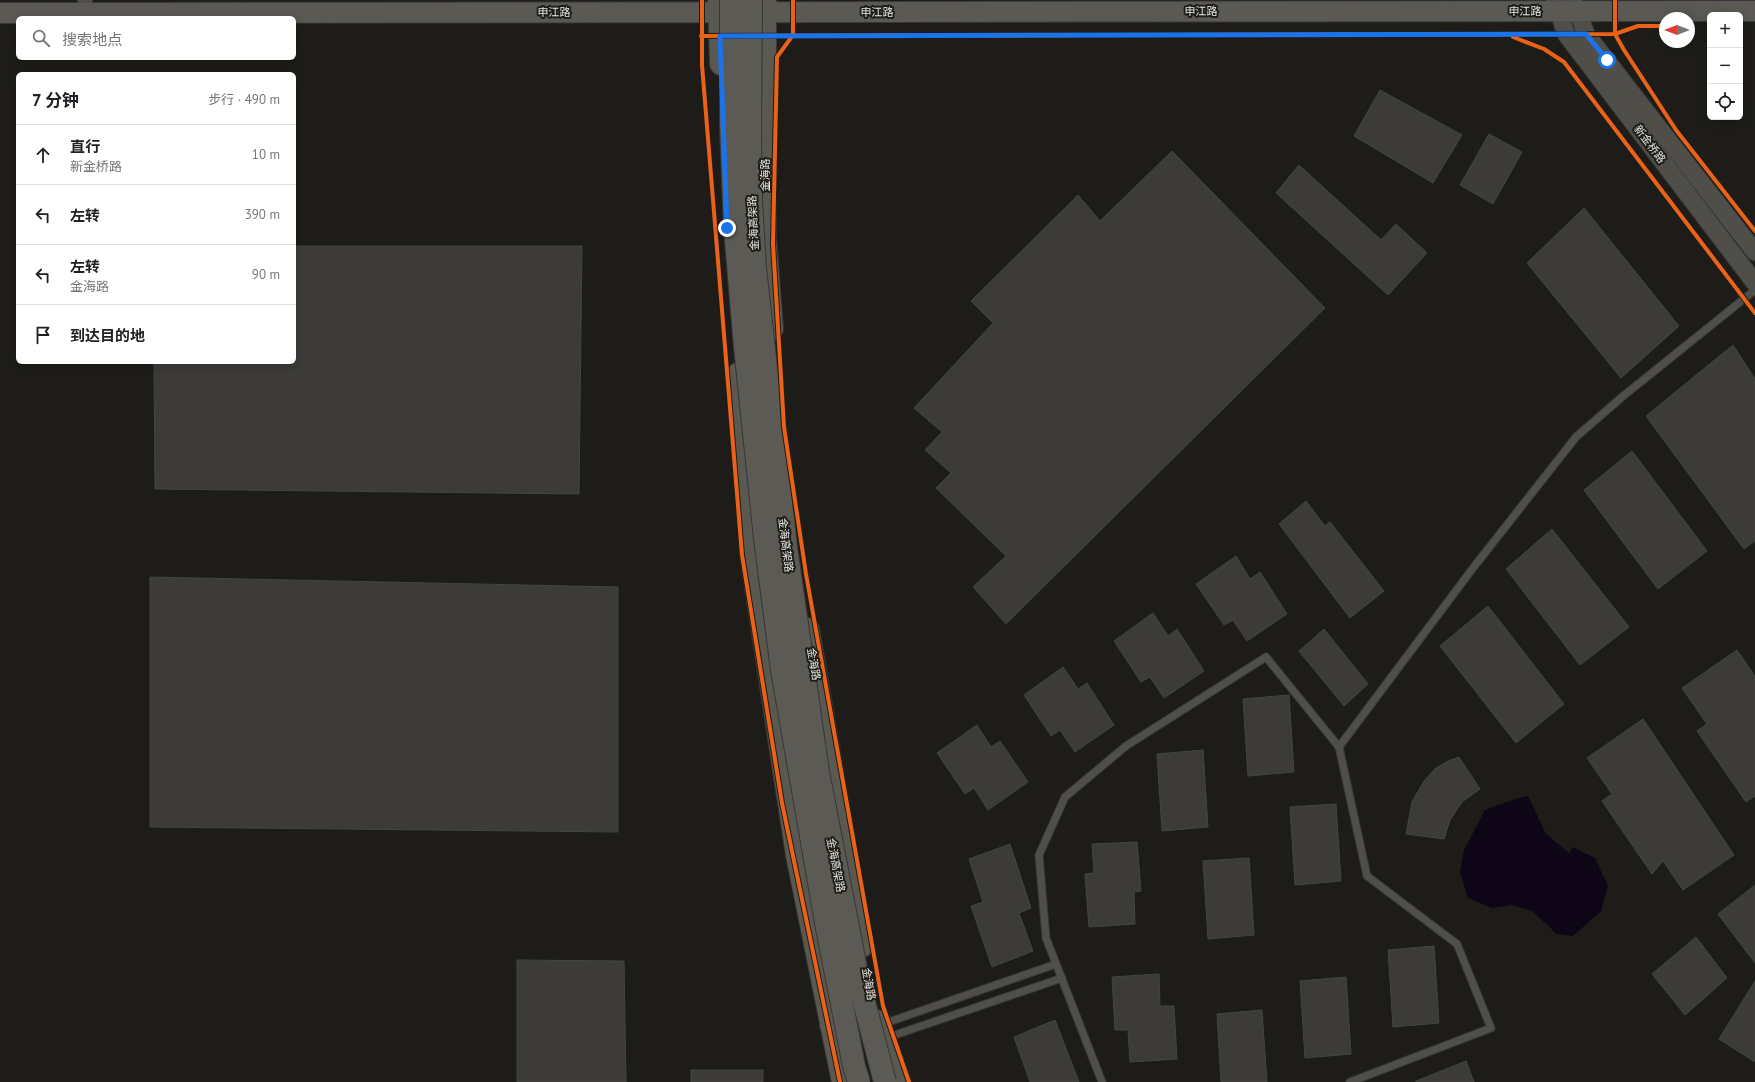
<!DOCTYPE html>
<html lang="zh">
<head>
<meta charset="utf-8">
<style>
  body { margin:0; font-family:"PT Sans","Noto Sans SC",sans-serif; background:#f2f2f2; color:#202124 }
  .controls { position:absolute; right:12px; top:12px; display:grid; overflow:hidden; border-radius:6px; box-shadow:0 2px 10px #0003 }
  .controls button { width:36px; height:36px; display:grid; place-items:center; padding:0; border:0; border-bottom:1px solid #e0e0e0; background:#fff; color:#202124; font:20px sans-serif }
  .compass { position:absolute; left:1659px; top:12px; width:36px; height:36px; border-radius:50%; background:#fff; box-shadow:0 2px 10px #0003; rotate:270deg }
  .stop { position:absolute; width:12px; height:12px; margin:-9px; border:3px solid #1a73e8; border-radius:50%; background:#fff }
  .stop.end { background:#1a73e8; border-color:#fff; box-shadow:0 1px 4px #0008 }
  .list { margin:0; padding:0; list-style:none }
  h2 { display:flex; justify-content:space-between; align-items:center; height:52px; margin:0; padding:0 16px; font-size:17px }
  h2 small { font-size:13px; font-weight:400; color:#757577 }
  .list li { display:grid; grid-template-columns:26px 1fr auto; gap:12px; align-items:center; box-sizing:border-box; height:60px; padding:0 16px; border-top:1px solid #e0e0e0 }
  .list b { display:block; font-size:15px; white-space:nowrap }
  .list p { margin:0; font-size:13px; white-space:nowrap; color:#757577 }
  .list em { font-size:13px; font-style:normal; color:#757577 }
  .icon { flex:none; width:22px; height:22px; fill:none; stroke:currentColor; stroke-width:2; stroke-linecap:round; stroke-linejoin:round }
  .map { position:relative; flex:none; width:1755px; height:1082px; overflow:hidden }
  .search { position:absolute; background:#fff; box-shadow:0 2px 10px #0003; left:16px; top:16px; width:280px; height:44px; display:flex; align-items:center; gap:10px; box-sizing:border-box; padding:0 14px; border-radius:6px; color:#757577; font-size:15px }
  .panel { position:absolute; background:#fff; box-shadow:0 2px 10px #0003; left:16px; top:72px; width:280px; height:292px; border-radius:6px }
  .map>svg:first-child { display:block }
</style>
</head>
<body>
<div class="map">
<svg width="1755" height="1082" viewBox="0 0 1755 1082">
  <rect width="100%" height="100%" fill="#1d1c18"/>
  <path fill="#0e0516" d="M1528,796L1546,834L1569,853L1573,847L1595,858L1608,886L1601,911L1573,936L1557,934L1532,911L1512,905L1492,908L1468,898L1460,873L1464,850L1485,810L1515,799Z"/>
  <g fill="#3c3b38" stroke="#444441">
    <path d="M1380,90L1462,135L1433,183L1354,136Z"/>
    <path d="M1489,134L1522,152L1493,204L1460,185Z"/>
    <path d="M1172,151L1325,308L1006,624L973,587L1006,556L936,488L951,473L925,450L942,432L914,408L993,323L971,301L1078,195L1100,221Z"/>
    <path d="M1299,165L1381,240L1396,224L1427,253L1388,295L1276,193Z"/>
    <path d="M1584,208L1679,326L1621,378L1527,263Z"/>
    <path d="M294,246H582L579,494L155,489L154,362H294Z"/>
    <path d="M1733,345L1755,379V541L1744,549L1646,416Z"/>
    <path d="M1632,451L1707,551L1658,589L1584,490Z"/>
    <path d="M1306,501L1325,526L1330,522L1384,591L1350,618L1279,524Z"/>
    <path d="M1552,529L1629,627L1580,665L1506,569Z"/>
    <path d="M1236,556L1250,579L1260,572L1287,614L1247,641L1233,620L1224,625L1196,584Z"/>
    <path d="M150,577L618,587V832L150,827Z"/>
    <path d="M1488,606L1564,704L1516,743L1440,646Z"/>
    <path d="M1153,613L1168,636L1177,629L1204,671L1164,698L1150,677L1141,682L1114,641Z"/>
    <path d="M1324,629L1368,684L1344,706L1299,651Z"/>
    <path d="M1737,650L1755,676V796L1746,802L1697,731L1707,724L1682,688Z"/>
    <path d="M1063,667L1078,689L1087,683L1114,725L1075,752L1060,730L1051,736L1024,695Z"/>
    <path d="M1289,695L1294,772L1248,776L1243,699Z"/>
    <path d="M1643,719L1734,855L1683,890L1663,861L1652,874L1602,801L1612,794L1587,758Z"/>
    <path d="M977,725L991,747L1000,741L1028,782L988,810L974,788L965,794L937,753Z"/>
    <path d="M1203,750L1208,827L1162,831L1157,754Z"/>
    <path d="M1459,757L1480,789L1462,802L1450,820L1444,839L1406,834L1412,802L1424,781L1436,768L1448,761Z"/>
    <path d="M1336,804L1341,881L1295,885L1290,807Z"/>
    <path d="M1137,842L1141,891L1134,892L1135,924L1089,927L1085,874L1094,873L1092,844Z"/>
    <path d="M1010,844L1031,908L1019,913L1033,951L992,967L971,906L983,902L969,859Z"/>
    <path d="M1249,858L1254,935L1208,939L1203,861Z"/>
    <path d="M1755,885V963L1718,914Z"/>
    <path d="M1696,937L1727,978L1685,1015L1652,974Z"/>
    <path d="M1434,946L1439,1023L1393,1027L1388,950Z"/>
    <path d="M517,960L624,961L626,1082H517Z"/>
    <path d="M1159,974L1160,1006H1174L1177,1059L1130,1062L1128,1030H1115L1112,977Z"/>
    <path d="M1346,977L1351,1054L1305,1058L1300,981Z"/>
    <path d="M1755,981V1062L1719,1039Z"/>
    <path d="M1262,1010L1267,1082H1221L1217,1014Z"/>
    <path d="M1055,1020L1079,1082H1030L1014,1037Z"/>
    <path d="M1466,1061L1474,1082H1416V1081Z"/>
    <rect x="691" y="1070" width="72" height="12"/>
  </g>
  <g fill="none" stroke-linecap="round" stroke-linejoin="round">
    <defs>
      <g id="service">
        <path d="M1339,747L1473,568L1576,437L1622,397L1755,290"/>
        <path d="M880,1025L1056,964"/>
        <path d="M886,1038L1062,978"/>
        <path d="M1102,1082L1046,938L1039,855L1065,797L1126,746L1266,657L1339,747L1367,876L1457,944L1491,1028L1350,1082"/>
      </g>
      <path id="minor" d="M85,0V14"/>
      <g id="tertiary">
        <path d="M1555,0L1566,34L1755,283"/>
        <path d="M1573,0L1586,34L1755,252"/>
      </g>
      <path id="secondary" d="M0,13L1755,11"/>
      <g id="primary">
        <path d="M719,0L721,64"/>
        <path d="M765,0V238L772,329"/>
        <path d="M738,374L751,555L797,855L843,1082"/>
        <path d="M808,629L862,946"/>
        <path d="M877,1021L900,1082"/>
      </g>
      <path id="trunk" d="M831,1025L837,1039L846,1069"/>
    </defs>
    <use href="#service" stroke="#383735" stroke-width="9"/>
    <use href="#minor" stroke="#383735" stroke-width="16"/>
    <use href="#tertiary" stroke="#383735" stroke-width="19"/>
    <use href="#secondary" stroke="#383735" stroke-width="22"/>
    <use href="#primary" stroke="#383735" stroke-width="24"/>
    <use href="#trunk" stroke="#383735" stroke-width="24"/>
    <use href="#service" stroke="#4f4e49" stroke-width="7"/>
    <use href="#minor" stroke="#4f4e49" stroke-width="14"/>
    <use href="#tertiary" stroke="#4f4e49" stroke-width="17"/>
    <use href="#secondary" stroke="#5a5954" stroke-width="20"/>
    <use href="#primary" stroke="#595851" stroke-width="22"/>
    <use href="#trunk" stroke="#5c5a54" stroke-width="22"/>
    <defs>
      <g id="trunk-bridge">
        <path d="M731,0V128L735,229L745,347L765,538L782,670L827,928L854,1066L859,1082"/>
        <path d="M751,0L750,133L751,201L755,268L786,547L818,772L858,979L885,1082"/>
      </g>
    </defs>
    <use href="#trunk-bridge" stroke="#383735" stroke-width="24" stroke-linecap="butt"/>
    <use href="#trunk-bridge" stroke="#5c5a54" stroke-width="22"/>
    <defs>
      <g id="cycleway">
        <path d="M702,0V65L742,555L782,803L840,1082"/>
        <path d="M793,0V35L777,57L773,244L784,427L806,574L883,1006L909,1082"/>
        <path d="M1615,0V34L1624,50L1676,130L1755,231"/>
        <path d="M701,36L1615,34L1638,26H1665"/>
        <path d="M1513,37L1544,49L1564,62L1755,313"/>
      </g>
    </defs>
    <use href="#cycleway" stroke="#1e1d17" stroke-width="6"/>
    <use href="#cycleway" stroke="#ea6118" stroke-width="4"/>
  </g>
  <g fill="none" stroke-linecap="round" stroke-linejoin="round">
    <path stroke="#1a73e8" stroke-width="5" d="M727,228L720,36L1586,34L1607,60"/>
  </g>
  <g text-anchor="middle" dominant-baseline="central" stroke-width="4" stroke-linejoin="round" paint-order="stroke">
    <g font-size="11" fill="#e5e4e0" stroke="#1e1d17">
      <text x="1201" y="11">申江路</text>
      <text x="1525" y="11">申江路</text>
      <text x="554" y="12">申江路</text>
      <text x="877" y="12">申江路</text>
      <text transform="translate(1650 144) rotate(53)">新金桥路</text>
      <text transform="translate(765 175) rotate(-90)">金海路</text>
      <text transform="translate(753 223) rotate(-93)">金海高架路</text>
      <text transform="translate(786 545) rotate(83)">金海高架路</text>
      <text transform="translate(814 664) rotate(80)">金海路</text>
      <text transform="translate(836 865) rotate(79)">金海高架路</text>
      <text transform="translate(869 984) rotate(80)">金海路</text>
    </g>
  </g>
</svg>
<div class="controls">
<button>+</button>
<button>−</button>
<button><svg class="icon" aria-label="locate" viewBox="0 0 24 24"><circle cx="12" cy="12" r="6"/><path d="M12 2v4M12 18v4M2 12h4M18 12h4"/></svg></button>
</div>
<svg class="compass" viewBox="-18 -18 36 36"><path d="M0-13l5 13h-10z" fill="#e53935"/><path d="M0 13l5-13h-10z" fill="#757577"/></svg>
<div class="stop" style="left:1607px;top:60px"></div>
<div class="stop end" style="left:727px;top:228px"></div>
<div class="search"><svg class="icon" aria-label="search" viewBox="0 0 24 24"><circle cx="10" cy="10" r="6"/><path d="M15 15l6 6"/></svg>搜索地点</div>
<section class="panel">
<h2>7 分钟<small>步行 · 490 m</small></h2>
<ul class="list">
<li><svg class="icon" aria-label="ahead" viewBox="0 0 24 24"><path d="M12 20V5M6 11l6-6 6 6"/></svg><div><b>直行</b><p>新金桥路</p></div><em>10 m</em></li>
<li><svg class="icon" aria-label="left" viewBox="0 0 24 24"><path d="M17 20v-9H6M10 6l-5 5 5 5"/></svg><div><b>左转</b></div><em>390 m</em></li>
<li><svg class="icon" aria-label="left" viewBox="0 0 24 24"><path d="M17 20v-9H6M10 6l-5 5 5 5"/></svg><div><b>左转</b><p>金海路</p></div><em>90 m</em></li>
<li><svg class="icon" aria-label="arrive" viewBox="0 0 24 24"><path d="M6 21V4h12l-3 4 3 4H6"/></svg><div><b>到达目的地</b></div></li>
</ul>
</section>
</div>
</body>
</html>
